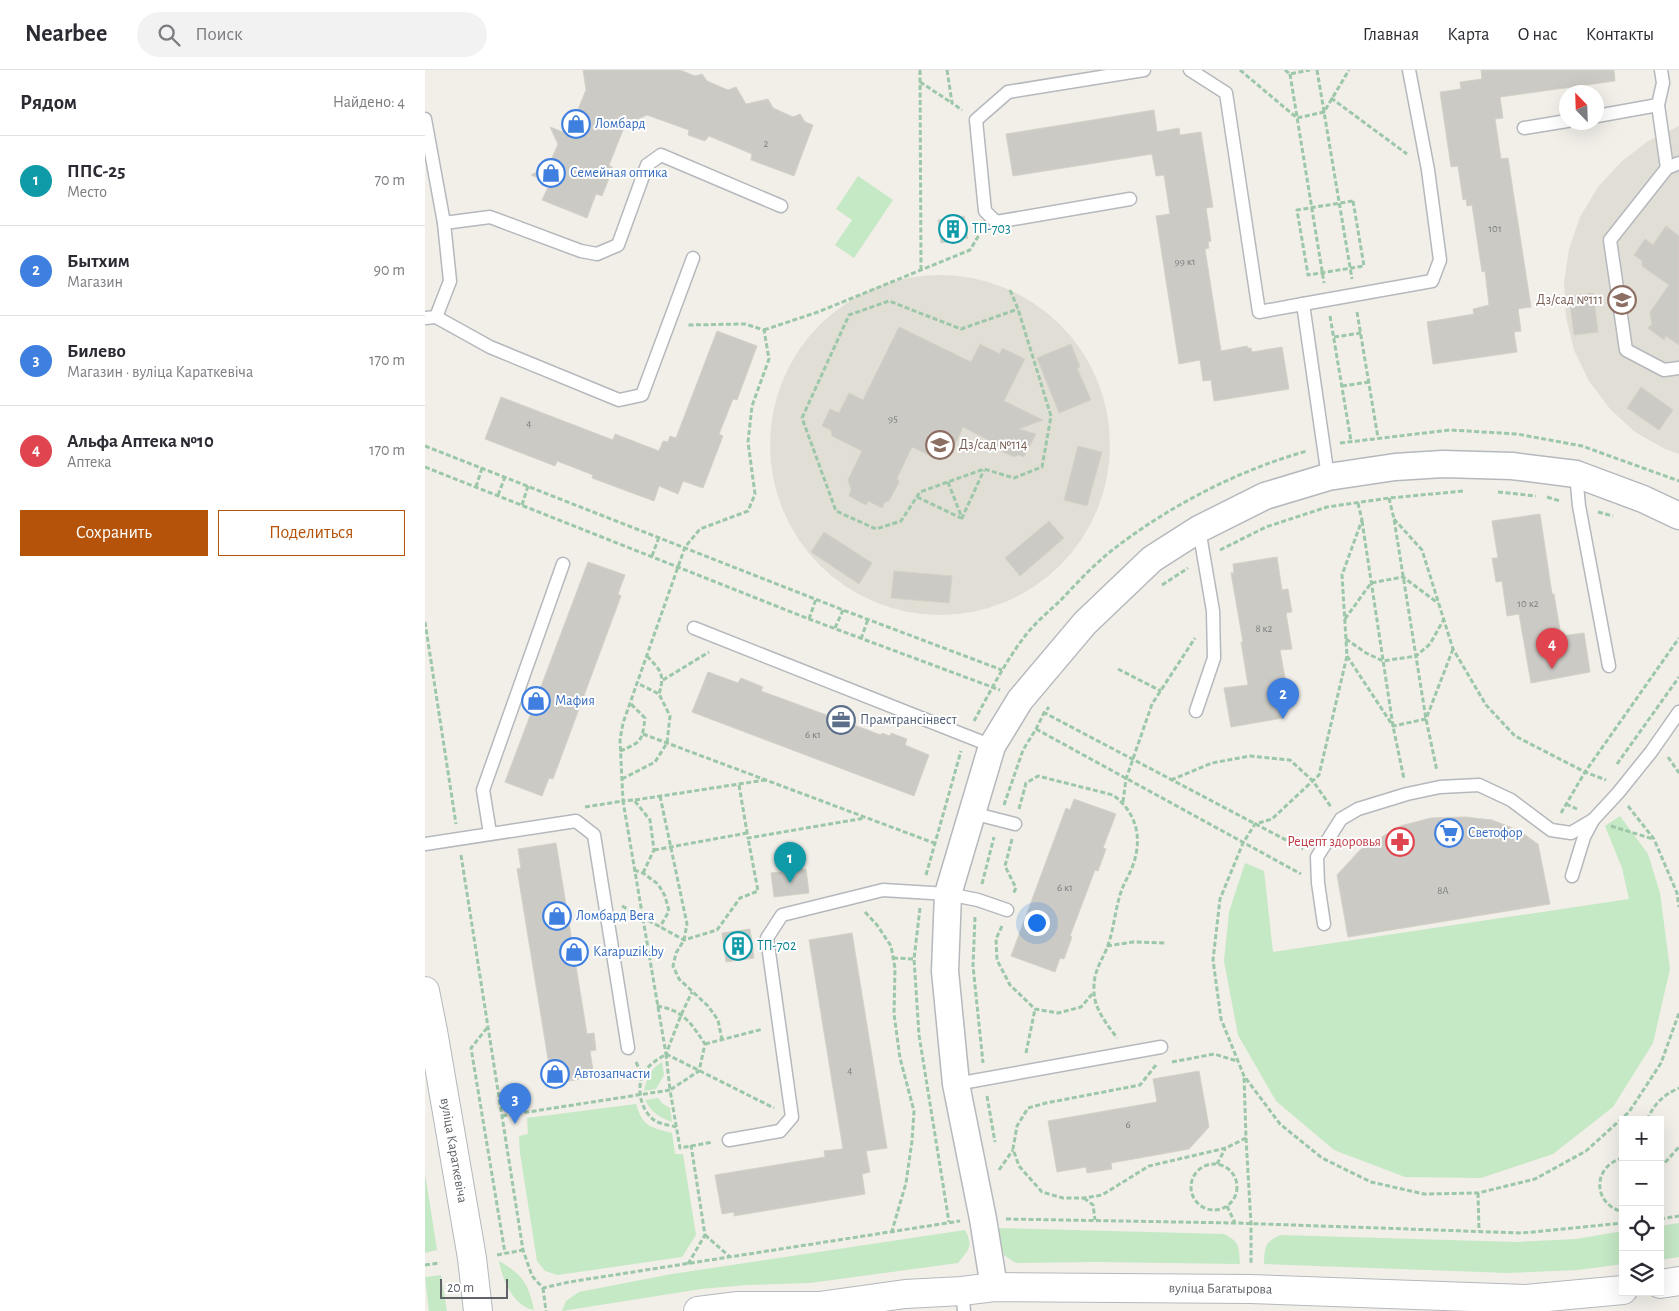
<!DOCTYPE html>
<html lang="ru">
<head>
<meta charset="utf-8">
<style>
  body { margin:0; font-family:"Alegreya Sans",sans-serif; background:#f2f2f3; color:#2b2b33 }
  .controls { position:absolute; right:15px; bottom:15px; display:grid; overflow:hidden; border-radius:0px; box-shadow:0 5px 20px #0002 }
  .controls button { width:45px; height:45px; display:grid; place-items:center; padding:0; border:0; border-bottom:1px solid #e1e1e2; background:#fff; color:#2b2b33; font:25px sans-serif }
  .compass { position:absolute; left:1134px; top:15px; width:45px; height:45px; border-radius:50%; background:#fff; box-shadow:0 5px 20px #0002; rotate:337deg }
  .scale { position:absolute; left:15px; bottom:12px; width:68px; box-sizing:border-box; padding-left:5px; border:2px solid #5f6368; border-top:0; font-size:14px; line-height:18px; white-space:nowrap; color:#5f6368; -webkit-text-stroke:4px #fff; paint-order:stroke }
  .you { position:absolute; left:611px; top:852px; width:18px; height:18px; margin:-12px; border:4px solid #fff; border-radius:50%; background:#1a73e8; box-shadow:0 0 0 8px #1a73e833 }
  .badge { display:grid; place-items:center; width:32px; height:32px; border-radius:50%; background:#b45309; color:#fff; font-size:16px; font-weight:700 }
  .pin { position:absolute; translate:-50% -41px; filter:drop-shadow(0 1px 2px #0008) }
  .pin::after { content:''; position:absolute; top:26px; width:18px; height:15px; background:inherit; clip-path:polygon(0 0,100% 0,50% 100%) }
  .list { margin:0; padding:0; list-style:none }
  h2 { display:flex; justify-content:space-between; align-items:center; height:65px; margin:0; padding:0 20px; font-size:21px }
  h2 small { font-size:16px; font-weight:400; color:#7c7c81 }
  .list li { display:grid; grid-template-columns:32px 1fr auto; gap:15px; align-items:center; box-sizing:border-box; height:90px; padding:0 20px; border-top:1px solid #e1e1e2 }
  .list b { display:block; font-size:19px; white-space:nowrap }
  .list p { margin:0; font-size:16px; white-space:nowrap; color:#7c7c81 }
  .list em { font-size:16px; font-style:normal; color:#7c7c81 }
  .actions { display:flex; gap:10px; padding:15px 20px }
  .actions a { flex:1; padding:11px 0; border:1px solid #b45309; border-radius:0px; text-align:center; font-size:18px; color:#b45309 }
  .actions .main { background:#b45309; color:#fff }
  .icon { flex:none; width:28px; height:28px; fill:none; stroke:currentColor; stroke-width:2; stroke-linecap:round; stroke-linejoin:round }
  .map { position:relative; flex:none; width:1254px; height:1241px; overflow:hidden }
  header { display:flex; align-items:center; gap:30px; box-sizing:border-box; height:70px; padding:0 25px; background:#fff; border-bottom:1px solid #e1e1e2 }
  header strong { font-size:24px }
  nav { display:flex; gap:28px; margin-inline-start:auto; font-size:18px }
  .search { width:350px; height:45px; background:#f2f2f3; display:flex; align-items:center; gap:12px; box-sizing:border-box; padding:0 18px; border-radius:28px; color:#7c7c81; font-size:19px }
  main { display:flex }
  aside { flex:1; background:#fff }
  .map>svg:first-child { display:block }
</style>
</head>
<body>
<header>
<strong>Nearbee</strong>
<div class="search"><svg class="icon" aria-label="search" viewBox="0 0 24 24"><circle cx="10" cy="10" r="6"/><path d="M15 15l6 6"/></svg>Поиск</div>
<nav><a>Главная</a><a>Карта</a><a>О нас</a><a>Контакты</a></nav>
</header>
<main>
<aside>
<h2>Рядом<small>Найдено: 4</small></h2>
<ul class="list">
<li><span class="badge" style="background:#0f9aa8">1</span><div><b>ППС-25</b><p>Место</p></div><em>70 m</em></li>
<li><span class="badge" style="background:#3f7fe0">2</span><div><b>Бытхим</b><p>Магазин</p></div><em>90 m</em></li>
<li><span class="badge" style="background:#3f7fe0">3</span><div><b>Билево</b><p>Магазин · вуліца Караткевіча</p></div><em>170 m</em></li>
<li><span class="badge" style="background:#e0444e">4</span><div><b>Альфа Аптека №10</b><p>Аптека</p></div><em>170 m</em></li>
</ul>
<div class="actions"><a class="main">Сохранить</a><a>Поделиться</a></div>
</aside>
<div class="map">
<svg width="1254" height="1241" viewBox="0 0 1254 1241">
  <rect width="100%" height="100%" fill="#f1efe8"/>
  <g fill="#e1ded6">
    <path d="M1254,56V384L1240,379L1210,362L1185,339L1164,311L1149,280L1141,247L1139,213L1144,179L1155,147L1173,117L1196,92L1223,71Z"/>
    <circle cx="515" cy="375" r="170"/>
  </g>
  <g fill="#c5e8c5">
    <path d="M433,106L468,130L429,188L410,175L427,150L411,139Z"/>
    <path d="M1195,746L1223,784L1235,823L1245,899L1228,973L1188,1037L1128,1084L1056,1108L980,1107L909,1080L851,1031L813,965L799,891L804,842L820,793L839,801L848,882L1204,829L1197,798L1180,756Z"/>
    <path d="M237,992L239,1005L231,1019L219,1021C222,1008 225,999 237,992Z"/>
    <path d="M233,1028L238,1034L245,1038L247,1052C234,1047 227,1043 220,1030Z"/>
    <path d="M211,1034C218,1057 225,1057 247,1063L250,1084H258L271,1165L257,1187L133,1205L120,1201L112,1191L95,1083L94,1066L103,1064L102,1048Z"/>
    <path d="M0,1103L12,1180L0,1183Z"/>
    <path d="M1254,1153V1187L1235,1190V1156Z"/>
    <path d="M571,1158L799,1164C815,1172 814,1177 815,1194L671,1192L591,1193L577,1184Z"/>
    <path d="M540,1160C549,1176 543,1181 533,1193L385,1213L321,1215L276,1219L137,1241L141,1231L154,1222L247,1204Z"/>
    <path d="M1198,1161V1194L1153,1200L1083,1203L839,1194C840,1176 839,1172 856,1165L1091,1172L1151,1169Z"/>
    <path d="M74,1191C98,1205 103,1213 109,1240C88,1236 77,1209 74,1191Z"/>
    <path d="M16,1205L22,1241H4L0,1207Z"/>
  </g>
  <g fill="#cccac5" stroke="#d6d1c6">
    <path d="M158,0H255L270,6L277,4L282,11L303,20L311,17L321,34L343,29L348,38L368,47L375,44L380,52L388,55L369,106L326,90L327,84L284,66L280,71L263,65L264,60L222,45L200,55L184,95L188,98L177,126L171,124L162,148L117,130L125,113L106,105L124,95L133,74L125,57L143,64L161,20Z"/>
    <path d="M1056,0H1189L1190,11L1075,27L1078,48L1070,49L1076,89L1083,88L1106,237L1093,239L1096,261L1089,262L1092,282L1008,294L1002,252L1049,244L1048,239L1064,235L1060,201L1057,202L1047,135L1042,136L1041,129L1038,130L1033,96L1026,97L1015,22L1036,19L1035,12L1057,9Z"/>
    <path d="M729,40L732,62L754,58L755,65L776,62L788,137L781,138L786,171L783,172L784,178L780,179L796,281L822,276L823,278H826L827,282L857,277L864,319L789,331L786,310L778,311L775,290L754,294L731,146L745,144L739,105L731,106L727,84L588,106L581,64Z"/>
    <path d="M539,146L543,168L516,173L513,150Z"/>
    <path d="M1241,156L1254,166V275L1241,266L1239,270L1223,258L1227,254L1225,242L1244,215L1217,196V191L1209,185L1220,169L1228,175Z"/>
    <path d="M1168,223L1173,262L1149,265L1144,226Z"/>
    <path d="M474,257L546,292L555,274L575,284L577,278L600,289L579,331L618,350L594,359L611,364L599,387L593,385L589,387L569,378V373L538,357L526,384L512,389L487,377L472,408L474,412L464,431L460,432L457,438L443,431L441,435L424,426L426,420L423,410L437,381L407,366L406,360L397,356L405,339L414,343L424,323L438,330Z"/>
    <path d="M292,261L332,276L312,330L308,329L294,364L298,366L278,418L258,411L253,424L234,416L229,431L167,408L168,405L132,391L130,396L60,369L76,327L188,370L190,364L234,381L238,371L243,372L245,366L251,368Z"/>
    <path d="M646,274L655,297L652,298L666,330L634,343L612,288Z"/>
    <path d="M1216,317L1248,340L1234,360L1202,338Z"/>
    <path d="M653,376L677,382L662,436L639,430Z"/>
    <path d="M1115,444L1127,524H1129L1136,566L1159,563L1165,602L1106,613L1094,544L1082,546L1077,511L1071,512L1067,488H1073L1067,451Z"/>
    <path d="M624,451L639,468L595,506L580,488Z"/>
    <path d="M399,462L447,493L434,514L386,482Z"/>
    <path d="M852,487L857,520L863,519L867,542L861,543L867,579L855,580L865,635L858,648L806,657L799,618L823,615L816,572H818L806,503H809L808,494Z"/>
    <path d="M163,492L200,505L193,524L196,526L128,709L124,708L117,726L80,712Z"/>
    <path d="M469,501L527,506L524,533L466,528Z"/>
    <path d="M283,602L313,613L316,608L338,617L336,621L456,665L457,663L465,666L466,663L482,669L480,675L504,685L489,726L267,642Z"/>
    <path d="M649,729L691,744L678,778L681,779L673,801L670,800L645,866L647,867L639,889L635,888L630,902L586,886L641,738L645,740Z"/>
    <path d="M1040,747L1067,750L1093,760L1113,774L1125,834L923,867L912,805L935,780L975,756L1006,748Z"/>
    <path d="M131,773L162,964L169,963L171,980L165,981L169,1007L131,1013L128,994L124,995L92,799L96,798L93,779Z"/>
    <path d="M381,799L384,823L349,827L346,803Z"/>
    <path d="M325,859L329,888L301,892L297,863Z"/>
    <path d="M427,863L462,1078L441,1081L445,1102L437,1104L440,1124L309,1146V1142L297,1144L290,1105L400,1087L399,1081L418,1079L384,870Z"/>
    <path d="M774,1001L784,1057L764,1079L686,1093L687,1099L662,1103L661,1097L632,1102L623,1051L732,1032L728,1009Z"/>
  </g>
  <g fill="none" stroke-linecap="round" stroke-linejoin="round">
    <defs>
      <g id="service">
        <path d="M765,0L801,23L834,242L878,234L903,407"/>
        <path d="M1233,35L1242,98"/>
        <path d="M1172,46L1233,35L1238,13L1236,0"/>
        <path d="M0,49L19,153L25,211L11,247L0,248"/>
        <path d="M1099,58L1142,51"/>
        <path d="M1254,93L1242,98L1185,170L1201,280L1239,300L1254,298"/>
        <path d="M705,129L571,152L560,141L551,50L583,22L719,0"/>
        <path d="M19,153L65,147L156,181L172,184L193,175L222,95L236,85L356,136"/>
        <path d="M878,234L1007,211L1015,190L1003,100L984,0"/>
        <path d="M11,247L65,277L194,330L217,325L268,188"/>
        <path d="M1151,404L1154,436L1184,596"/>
        <path d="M269,558L567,676"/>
        <path d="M771,641L789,588L788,541L774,459"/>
        <path d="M547,743L590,754"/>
        <path d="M65,763L58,720L138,494"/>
        <path d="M0,774L151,751L169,765L203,978"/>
        <path d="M1147,806L1159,767L1168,750"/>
        <path d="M899,854L893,813L892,787L916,749L933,739L982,724L1015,717L1054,715L1086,730L1126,760L1146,763L1168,750L1193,723L1226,682L1254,642"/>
        <path d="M531,1014L736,977"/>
        <path d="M304,1070L355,1061L367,1047L342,868L357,845L458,820L523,824L553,830L582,840"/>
        <path d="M537,1221L539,1241"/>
      </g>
      <path id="minor" d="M569,1217L558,1149L531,1014L520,901L523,824L567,676L595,630L660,553L727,489L774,459L840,426L903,407L970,397L1018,394L1087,396L1151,404L1218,429L1254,446"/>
      <g id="tertiary">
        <path id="s1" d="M0,921L8,961L47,1188L53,1241"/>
        <path d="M1235,1214L1254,1211"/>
        <path id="s2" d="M273,1241L313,1236H394L480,1224L537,1221L569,1217L825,1219L1101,1229L1198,1220"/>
      </g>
    </defs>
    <use href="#service" stroke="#b5b8bc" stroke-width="15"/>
    <use href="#minor" stroke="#b5b8bc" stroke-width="29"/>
    <use href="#tertiary" stroke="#b5b8bc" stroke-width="30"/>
    <g stroke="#9cc7a9" stroke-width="3" stroke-dasharray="5 2.5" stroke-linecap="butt">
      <path d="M495,0L496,200"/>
      <path d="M522,0L527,33L537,40"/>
      <path d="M815,0L872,48L899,42L924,0"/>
      <path d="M860,0L865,4L885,0"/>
      <path d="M892,0L927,209"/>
      <path d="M865,4L899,213"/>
      <path d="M495,12L527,33"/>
      <path d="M906,28L982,84"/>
      <path d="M928,131L939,196L883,205L872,140Z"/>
      <path d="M585,220L593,239L626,346L617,397L589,408L559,399L495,422L476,451L451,459L411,441L377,348L424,245L464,231L536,259L593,239"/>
      <path d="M932,242L953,368"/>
      <path d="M905,246L926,371"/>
      <path d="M339,260L393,242L545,180L557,160"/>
      <path d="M909,267L936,263"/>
      <path d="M917,316L944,312"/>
      <path d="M915,373L1025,360L1092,364L1157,376L1254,411"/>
      <path d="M0,376L418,540L577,600"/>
      <path d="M0,397L384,549L575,620"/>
      <path d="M523,412L537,448L559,400"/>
      <path d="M51,417L57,398"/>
      <path d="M1073,422L1111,426"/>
      <path d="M73,425L80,407"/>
      <path d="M492,427L536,448"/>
      <path d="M1122,427L1135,431"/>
      <path d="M964,428L969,449L1001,649L1012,701"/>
      <path d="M933,433L937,450L917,505L922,586L894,705L847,749L830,754L818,773L795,829L788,890L796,949L819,1006L855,1054L897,1088L946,1112L999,1124L1053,1123L1110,1109L1161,1081L1204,1042L1236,993L1254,943"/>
      <path d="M97,435L103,416"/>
      <path d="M1173,442L1188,446"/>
      <path d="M969,449L997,480L1028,579L1061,635L1090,666L1160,702L1181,710"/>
      <path d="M937,451L968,656L979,709"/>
      <path d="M795,480L841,457L902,437L964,428L1039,421"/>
      <path d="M227,486L234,467"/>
      <path d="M737,515L763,498"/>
      <path d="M384,549L391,529"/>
      <path d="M920,549L946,513L978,507L1013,533"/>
      <path d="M0,552L31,754"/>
      <path d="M410,558L418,540"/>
      <path d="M436,569L443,549"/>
      <path d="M921,569L941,583L958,591L991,586L1005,574L1019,549"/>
      <path d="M222,586C236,601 240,604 234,624"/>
      <path d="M922,586L968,656L1001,649L1028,579"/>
      <path d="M693,599L736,621"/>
      <path d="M238,610L284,582"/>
      <path d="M618,642L878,779"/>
      <path d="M549,651C565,622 580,592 600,566C610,553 623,542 635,531C652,513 670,493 690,478C746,435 814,400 882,381"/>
      <path d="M611,659L876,804"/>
      <path d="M218,664L509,773"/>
      <path d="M195,681C217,672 217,671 220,648L205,633"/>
      <path d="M1243,687L1254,703"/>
      <path d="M1192,694L1254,607"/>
      <path d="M197,709L230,692L242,673L245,646L234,624L212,613"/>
      <path d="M746,710L787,693L825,686L865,690L888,711L906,737"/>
      <path d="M314,715L323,768L440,748"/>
      <path d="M235,726L262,854L259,870L251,883L248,896L254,909L283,936L293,950L297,970"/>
      <path d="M210,730L340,710"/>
      <path d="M698,732L701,709L727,634L770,568"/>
      <path d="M1141,734L1152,739"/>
      <path d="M579,735L598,680L611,659L619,643L624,637"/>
      <path d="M1203,736L1229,769L1252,823L1254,837"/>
      <path d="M160,737L198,731L241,984L256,945L267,922"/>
      <path d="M594,739L601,713L613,706L688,725C711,742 718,767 708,795C705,804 700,811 697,819C690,838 689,860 682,878C675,894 668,903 669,921C669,939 682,954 692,968"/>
      <path d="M1136,743L1160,702L1254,568"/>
      <path d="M1186,756L1228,769"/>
      <path d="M587,769L580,796L591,818L588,824"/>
      <path d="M229,780L322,763"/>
      <path d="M36,785L98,1180L107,1206L118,1218L144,1212L535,1151"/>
      <path d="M209,800L218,803L233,814L240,826L244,841L235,857"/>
      <path d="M218,803L229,780L225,750L209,730L198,731L195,670L198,653L260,477L275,459L323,441L330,424L323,372L327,336L344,289L339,260L320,254L262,255"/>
      <path d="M501,805L536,681"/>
      <path d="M557,814L569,767"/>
      <path d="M197,836L259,870L292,860L315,828L333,821L323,768"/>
      <path d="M495,838L489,889L494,965L524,1152"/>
      <path d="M440,842L452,855L466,876L470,898L469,944L475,988L489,1041L487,1071L481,1113L467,1161"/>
      <path d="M550,847L548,896L558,993"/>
      <path d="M577,856L571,869L572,890L585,915L610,939L633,943L656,937L668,923"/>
      <path d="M682,876L708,872L741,873"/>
      <path d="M468,888L489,889"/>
      <path d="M232,936C258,940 266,953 280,974L274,1001L245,1020L241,984C232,990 221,996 217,1006C212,1021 216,1040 229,1050C234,1054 245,1055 251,1057"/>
      <path d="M62,958L46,978L80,1183"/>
      <path d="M280,974L338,959"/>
      <path d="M601,983L610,939"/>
      <path d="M241,984L349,1038"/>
      <path d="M211,992L217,1005"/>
      <path d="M747,992L789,984L812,991"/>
      <path d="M731,995L715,1015L621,1033L603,1038L592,1056L588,1079L594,1096L617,1122L638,1128H659L677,1125L724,1096L801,1078L821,1068L819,1006"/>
      <path d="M562,1026L570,1072"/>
      <path d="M77,1046L245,1020L255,1078L288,1072"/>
      <path d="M1222,1050C1229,1034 1238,1025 1254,1018"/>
      <path d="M821,1068L826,1154V1195"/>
      <path d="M1198,1088C1167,1096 1167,1134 1198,1142"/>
      <path d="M792,1094L800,1079"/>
      <circle cx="789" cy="1117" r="23"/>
      <path d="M1235,1098L1254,1077"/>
      <path d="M574,1100L588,1080"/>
      <path d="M1053,1123L1054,1161"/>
      <path d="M659,1128L668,1135L670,1150"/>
      <path d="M802,1136L810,1153"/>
      <path d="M581,1149L810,1153L1097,1163L1198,1153"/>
      <path d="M1235,1149L1254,1146"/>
      <path d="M280,1165L305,1187"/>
      <path d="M72,1185L98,1180"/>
      <path d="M263,1194L280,1165L266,1075"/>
      <path d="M0,1195L15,1193"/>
      <path d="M118,1218L121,1241"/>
    </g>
    <use href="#service" stroke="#fff" stroke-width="12"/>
    <use href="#minor" stroke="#fff" stroke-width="26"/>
    <use href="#tertiary" stroke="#fff" stroke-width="28"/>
  </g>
  <defs>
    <symbol id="shop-ring" viewBox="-11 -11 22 22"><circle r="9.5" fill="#fff" stroke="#3f7fe0" stroke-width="1.5"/><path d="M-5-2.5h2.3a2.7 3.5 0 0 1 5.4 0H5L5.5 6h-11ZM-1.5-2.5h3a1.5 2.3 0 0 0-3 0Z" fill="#3f7fe0"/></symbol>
    <symbol id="building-ring" viewBox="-11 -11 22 22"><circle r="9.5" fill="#fff" stroke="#0f9aa8" stroke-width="1.5"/><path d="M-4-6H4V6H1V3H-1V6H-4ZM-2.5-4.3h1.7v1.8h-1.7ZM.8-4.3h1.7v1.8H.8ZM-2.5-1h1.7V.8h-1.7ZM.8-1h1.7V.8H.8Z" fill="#0f9aa8"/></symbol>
    <symbol id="school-ring" viewBox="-11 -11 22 22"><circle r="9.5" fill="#fff" stroke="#8d6e63" stroke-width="1.5"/><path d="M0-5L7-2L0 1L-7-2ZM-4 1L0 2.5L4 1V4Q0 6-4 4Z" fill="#8d6e63"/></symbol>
    <symbol id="office-ring" viewBox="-11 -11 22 22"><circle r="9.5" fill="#fff" stroke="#5c6f8a" stroke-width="1.5"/><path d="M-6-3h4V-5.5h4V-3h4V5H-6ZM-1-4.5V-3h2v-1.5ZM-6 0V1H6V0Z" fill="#5c6f8a"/></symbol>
    <symbol id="supermarket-ring" viewBox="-11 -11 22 22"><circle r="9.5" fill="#fff" stroke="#3f7fe0" stroke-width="1.5"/><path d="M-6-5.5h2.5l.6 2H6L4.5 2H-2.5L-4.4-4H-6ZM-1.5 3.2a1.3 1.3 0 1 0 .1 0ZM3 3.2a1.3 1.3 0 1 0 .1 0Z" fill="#3f7fe0"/></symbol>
    <symbol id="pharmacy-ring" viewBox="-11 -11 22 22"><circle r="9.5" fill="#fff" stroke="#e0444e" stroke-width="1.5"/><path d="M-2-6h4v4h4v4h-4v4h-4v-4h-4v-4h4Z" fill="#e0444e"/></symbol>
  </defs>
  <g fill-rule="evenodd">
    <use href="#shop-ring" x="135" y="38" width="32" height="32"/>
    <use href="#shop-ring" x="110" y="87" width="32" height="32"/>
    <use href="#building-ring" x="512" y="143" width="32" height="32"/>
    <use href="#school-ring" x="1181" y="214" width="32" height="32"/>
    <use href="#school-ring" x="499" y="359" width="32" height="32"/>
    <use href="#shop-ring" x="95" y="615" width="32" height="32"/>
    <use href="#office-ring" x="400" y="634" width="32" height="32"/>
    <use href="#supermarket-ring" x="1008" y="747" width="32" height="32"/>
    <use href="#pharmacy-ring" x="959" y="756" width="32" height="32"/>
    <use href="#shop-ring" x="116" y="830" width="32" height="32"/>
    <use href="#building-ring" x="297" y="860" width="32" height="32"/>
    <use href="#shop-ring" x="133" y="866" width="32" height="32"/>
    <use href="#shop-ring" x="114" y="988" width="32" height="32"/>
  </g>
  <g text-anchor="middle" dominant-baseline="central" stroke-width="4" stroke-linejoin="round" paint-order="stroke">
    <g font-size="11" fill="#7a7d7f">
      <text x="341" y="73">2</text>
      <text x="1070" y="158">101</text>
      <text x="760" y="191">99 к1</text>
      <text x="468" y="348">95</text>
      <text x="104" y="353">4</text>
      <text x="1103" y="533">10 к2</text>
      <text x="839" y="558">8 к2</text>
      <text x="388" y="664">6 к1</text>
      <text x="640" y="817">6 к1</text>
      <text x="1018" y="820">8А</text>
      <text x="425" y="1000">4</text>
      <text x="703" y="1054">6</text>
    </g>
    <g font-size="14" fill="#366cbe" stroke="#fff" text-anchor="start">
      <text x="170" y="54">Ломбард</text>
      <text x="145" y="103">Семейная оптика</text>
      <text x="130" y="631">Мафия</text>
      <text x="1043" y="763">Светофор</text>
      <text x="151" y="846">Ломбард Вега</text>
      <text x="168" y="882">Кarapuzik.by</text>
      <text x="149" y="1004">Автозапчасти</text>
    </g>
    <g font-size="14" fill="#0d838f" stroke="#fff" text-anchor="start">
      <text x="547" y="159">ТП-703</text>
      <text x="332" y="876">ТП-702</text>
    </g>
    <g font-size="14" fill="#785e54" stroke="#fff" text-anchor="end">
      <text x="1178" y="230">Дз/сад №111</text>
      <text x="534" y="375" text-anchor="start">Дз/сад №114</text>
    </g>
    <g font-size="14" fill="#4e5e75" stroke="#fff" text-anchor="start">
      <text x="435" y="650">Прамтрансінвест</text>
    </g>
    <g font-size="14" fill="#be3a42" stroke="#fff" text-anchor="end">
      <text x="956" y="772">Рецепт здоровья</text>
    </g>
    <g font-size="14" fill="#5f6368" stroke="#fff">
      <text stroke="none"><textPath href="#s1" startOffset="162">вуліца Караткевіча</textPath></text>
      <text stroke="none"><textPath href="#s2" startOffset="524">вуліца Багатырова</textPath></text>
    </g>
  </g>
</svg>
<div class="controls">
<button>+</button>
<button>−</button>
<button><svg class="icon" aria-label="locate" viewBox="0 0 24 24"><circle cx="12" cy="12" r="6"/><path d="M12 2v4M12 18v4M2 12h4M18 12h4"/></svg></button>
<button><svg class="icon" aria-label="layers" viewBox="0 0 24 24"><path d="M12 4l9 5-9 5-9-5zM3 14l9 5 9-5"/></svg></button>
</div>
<svg class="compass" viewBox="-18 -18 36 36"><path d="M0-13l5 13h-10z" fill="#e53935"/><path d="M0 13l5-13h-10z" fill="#7c7c81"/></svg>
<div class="scale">20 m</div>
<div class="you"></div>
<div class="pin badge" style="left:365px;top:813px;background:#0f9aa8">1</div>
<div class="pin badge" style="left:858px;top:649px;background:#3f7fe0">2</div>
<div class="pin badge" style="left:90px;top:1054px;background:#3f7fe0">3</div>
<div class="pin badge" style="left:1127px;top:599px;background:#e0444e">4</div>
</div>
</main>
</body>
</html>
